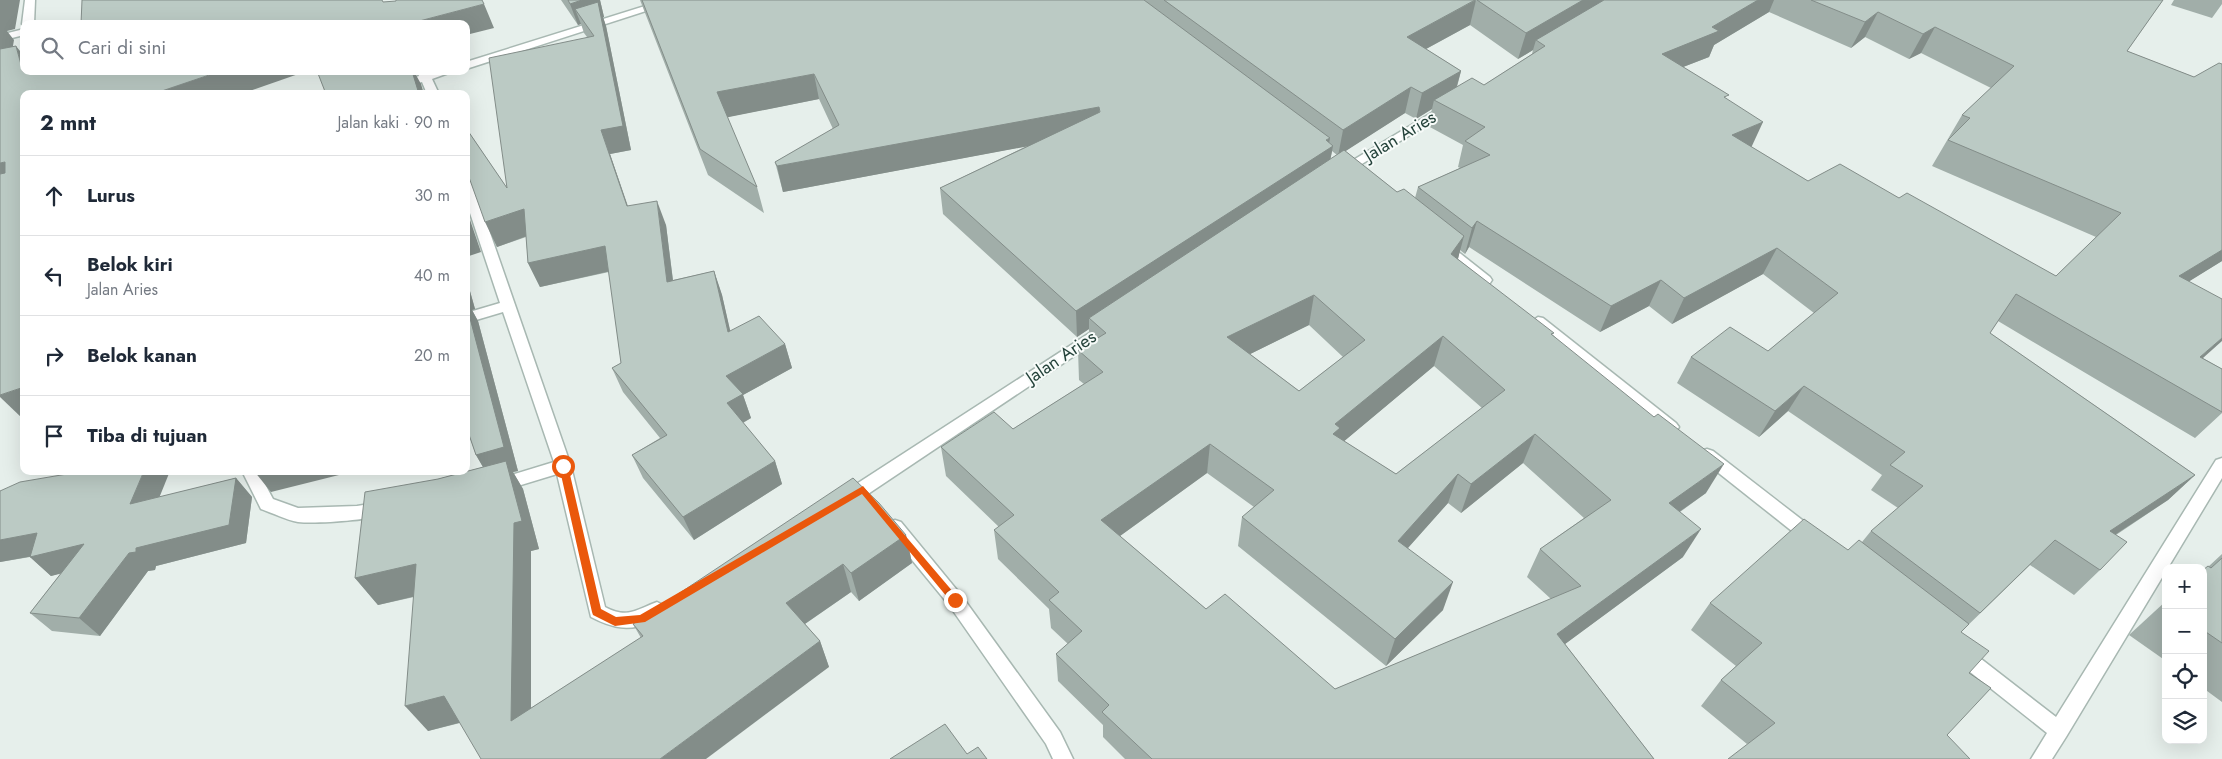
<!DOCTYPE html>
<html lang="id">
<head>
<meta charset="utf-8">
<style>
  body { margin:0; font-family:Jost,sans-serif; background:#f6f6f7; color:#1f2937 }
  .controls { position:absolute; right:15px; bottom:15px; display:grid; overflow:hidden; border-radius:10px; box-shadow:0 5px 20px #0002 }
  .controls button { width:45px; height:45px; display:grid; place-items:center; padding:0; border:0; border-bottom:1px solid #e0e1e3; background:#fff; color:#1f2937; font:25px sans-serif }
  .stop { position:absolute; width:15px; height:15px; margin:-11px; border:4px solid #ea580c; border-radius:50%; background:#fff }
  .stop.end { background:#ea580c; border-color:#fff; box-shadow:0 1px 5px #0008 }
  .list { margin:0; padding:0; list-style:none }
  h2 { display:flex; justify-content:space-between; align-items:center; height:65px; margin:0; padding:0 20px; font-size:21px }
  h2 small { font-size:16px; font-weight:400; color:#747a83 }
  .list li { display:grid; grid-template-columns:32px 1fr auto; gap:15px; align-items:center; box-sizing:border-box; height:80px; padding:0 20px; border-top:1px solid #e0e1e3 }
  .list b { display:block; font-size:19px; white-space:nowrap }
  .list p { margin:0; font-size:16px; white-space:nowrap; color:#747a83 }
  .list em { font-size:16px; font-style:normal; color:#747a83 }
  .icon { flex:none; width:28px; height:28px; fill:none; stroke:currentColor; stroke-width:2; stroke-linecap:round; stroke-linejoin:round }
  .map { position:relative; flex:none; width:2222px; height:759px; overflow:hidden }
  .search { position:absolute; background:#fff; box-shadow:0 5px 20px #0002; left:20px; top:20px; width:450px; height:55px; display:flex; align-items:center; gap:12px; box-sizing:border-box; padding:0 18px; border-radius:10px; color:#747a83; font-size:19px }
  .panel { position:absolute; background:#fff; box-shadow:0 5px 20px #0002; left:20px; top:90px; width:450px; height:385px; border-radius:10px }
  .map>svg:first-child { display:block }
</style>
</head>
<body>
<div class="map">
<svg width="2222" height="759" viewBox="0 0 2222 759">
  <rect width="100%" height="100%" fill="#e6efeb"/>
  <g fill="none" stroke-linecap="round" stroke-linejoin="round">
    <defs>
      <g id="minor">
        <path d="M25,0H35L34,24H24V26L22,24Z"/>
        <path d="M664,0H680L466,69V62Z"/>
        <path d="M24,29V35L0,41V35Z"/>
        <path d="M417,71H454L432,79L439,94H427L422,82L384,94H365L419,76Z"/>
        <path d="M1448,103L1452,104L1454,107L1452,110L1345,174H1337L1335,171Z"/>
        <path d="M466,177L472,181L571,466L605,607C628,619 635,610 657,602L663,605L666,610C663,617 658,619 651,622C629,632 612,628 591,617L557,474L498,492L492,491L490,486L492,481L554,462L503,312L466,323V313L500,303L466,201Z"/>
        <path d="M1442,241L1447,243L1490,277L1492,280L1490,283H1480L1437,249L1435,246L1437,243Z"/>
        <path d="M1538,317L1543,318L1676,423L1679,427L1676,431H1666L1533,326L1531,322Z"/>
        <path d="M1105,323L1110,324L1112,328L1110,332L853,504L847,506L841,504L839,499L841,494Z"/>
        <path d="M1707,449L1713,451L1819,533L1821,538L1819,543L1813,545L1807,543L1701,459L1699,455L1701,451Z"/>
        <path d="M2222,458V478L2066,737L2052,759H2031L2047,733L1955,660L1952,654L1955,648L1961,646L1967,648L2056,717L2216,460Z"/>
        <path d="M242,471H258L273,499L298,508L357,506L382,502L388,504L390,509L388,514C369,520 317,524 298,522C286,520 273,513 261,509Z"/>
        <path d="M895,520L901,522L961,595L1060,732L1073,759H1053L1046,744L949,605L889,532L887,527L889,522Z"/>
      </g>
    </defs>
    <use href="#minor" stroke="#a8b8b2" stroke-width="3"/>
    <use href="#minor" fill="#fff" fill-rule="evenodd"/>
  </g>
  <g fill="#a1aea9" fill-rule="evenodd">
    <path d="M561,0H600L604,17H603L606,26L631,150L610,154L628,206L666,225L673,280L714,271L722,295L730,331L785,344L792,368L743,395L751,418L743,423L775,461L782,484L694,540L643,478L632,455L660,438L623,392L612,368L621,363L609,272L540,287L528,263L526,237L497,247L469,177L467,175L466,176V128L507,188L587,37L584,33L581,24L578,25Z"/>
    <path d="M640,0H2163L2127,51L2194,77L2222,64V261L2189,281L2203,358L2222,369V413L2195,438L1998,321L1990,333L2195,475L2168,500L2116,535L2100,570L2074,595L2030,565L1961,632L1747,744L1701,706L1721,680L1736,666L1691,630L1710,603L1848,550L1862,542L1871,531L1898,508L1871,490L1882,475L1788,411L1759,437L1677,383L1691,357L1768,351L1814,313L1763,274L1672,324L1649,306L1600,332L1469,247L1465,254L1460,250L1458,259L1553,335L1706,493L1680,512L1683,557L1565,644L1654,759H1125L1103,737V725L1058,681L1056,654L1068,644L1051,628L1049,609L998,559L994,530L999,527L946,476L941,447L1013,429L1084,384L1079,380L1078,350L1089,344V329L1077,337L943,214L940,188L1027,146L783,192L775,162L833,129L819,99L727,117L757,187L764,213L708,175ZM1769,12L1851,48L1865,37L1909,59L1921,53L1991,88L1962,115L1932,166L2096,237L2056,276L1899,198L1808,181L1751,147L1727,99L1683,67L1709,57L1714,45ZM1470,25L1518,59L1533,50L1532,54L1484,85L1457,87L1461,71L1426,49ZM1432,109L1428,126L1463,145L1458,167L1460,168L1418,187L1415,198L1397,192L1345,151L1405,113L1416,119ZM1332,151L1337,155L1330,160ZM1309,325L1343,357L1299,391L1250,354ZM1434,366L1482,408L1396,474L1344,441ZM1523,463L1584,518L1540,549L1527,577L1551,599L1335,689L1206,609L1120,536L1207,473L1254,507L1242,517L1238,546L1386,666L1443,610L1408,548L1448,503L1461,513Z"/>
    <path d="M2174,0H2222V4L2212,18L2171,5Z"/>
    <path d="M466,277L475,309L472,310L478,321L518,471L513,472L523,489L539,549L531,551V708L641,638L633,624L906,535L912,563L859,601L851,592L805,624L820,641L829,667L460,723L428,731L414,597L378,605L355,578L438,479L483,467L476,455L466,426Z"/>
    <path d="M67,474L160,497L236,478L252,497L246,543L156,566L155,570L148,571L100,636L52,631L30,613L61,573L51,576L30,557L0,562V491Z"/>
    <path d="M2222,554V702L2203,688V570L2208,567Z"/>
    <path d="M2166,601V661L2129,635Z"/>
  </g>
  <g fill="#838d89">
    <path d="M0,0H20L15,29L7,31L14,40L8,75L0,64Z"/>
    <path d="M582,0H600L604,17H603L606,26L631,150L610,154L636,231L627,206L601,130V18L575,9L581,24L578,25L570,4Z"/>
    <path d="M1476,0L1470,25L1402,62L1407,37Z"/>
    <path d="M1583,0H1617L1536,40L1533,50L1518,59L1526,33Z"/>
    <path d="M1758,0H1774L1769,12L1714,45L1709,57L1652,79L1662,54L1712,27Z"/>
    <path d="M484,4L494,28L466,35V24H408Z"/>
    <path d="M1878,12L1865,37L1851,48L1865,22Z"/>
    <path d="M1935,27L1921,53L1909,59L1923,34Z"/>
    <path d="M16,46L24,56V71H35L41,94L23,72Z"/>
    <path d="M221,71H307L241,94H153Z"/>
    <path d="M351,71H416V75L421,84L424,94H419Z"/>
    <path d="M1461,71L1454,96L1434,100L1432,109L1416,119L1422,93Z"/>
    <path d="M814,74L819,99L724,118L717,92Z"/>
    <path d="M1411,87L1405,113L1338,156L1343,130Z"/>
    <path d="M1099,107V133L783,192L777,166Z"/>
    <path d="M1763,122L1751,148L1732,135Z"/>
    <path d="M1330,138L1328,149L1333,146L1328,172L1089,318V329L1077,337L1076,311Z"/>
    <path d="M5,162L24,185L0,182V163Z"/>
    <path d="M657,201L666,225L676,306L667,282Z"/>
    <path d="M466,208L481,252L466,257Z"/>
    <path d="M524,209L535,233L497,247L485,222Z"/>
    <path d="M1477,221L1469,247L1465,254L1472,228Z"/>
    <path d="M1464,236L1456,266L1451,254Z"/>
    <path d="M605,246L615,270L540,287L528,263Z"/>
    <path d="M1777,248L1763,274L1672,324L1684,298Z"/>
    <path d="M2222,250V261L2156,302L2179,276Z"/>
    <path d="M714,271L722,295L736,356L728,332Z"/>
    <path d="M466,277L475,309L472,310L478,321L518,471L513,472L523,489L539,549L531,551V745L511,721L490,479L476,455L466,311Z"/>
    <path d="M1661,280L1649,306L1600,332L1611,306Z"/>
    <path d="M1314,295L1309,325L1224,367L1227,337Z"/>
    <path d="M1443,336L1434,366L1336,448L1327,464L1335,424Z"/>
    <path d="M2222,338V341L2175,383L2200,357Z"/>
    <path d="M785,344L792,368L743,395L751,418L735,427L727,403L726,376Z"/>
    <path d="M1804,386L1788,411L1759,437L1775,411Z"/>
    <path d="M24,387V419H23L0,397V395Z"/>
    <path d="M1535,434L1523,463L1461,513L1471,484Z"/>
    <path d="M1210,444L1207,473L1102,549L1101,520Z"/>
    <path d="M775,461L782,484L694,540L683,517Z"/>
    <path d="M1724,464L1706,493L1652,531L1669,503Z"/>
    <path d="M144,471H170L149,523L130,504Z"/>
    <path d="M254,471H355L271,492Z"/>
    <path d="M1458,474L1448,503L1389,569L1398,541Z"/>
    <path d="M2195,475L2168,500L2084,555L2110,531Z"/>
    <path d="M236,478L252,497L246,543L156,566L155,570L148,571L100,636L79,618L129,553Z"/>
    <path d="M1701,529L1683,557L1542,661L1557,634Z"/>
    <path d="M37,533L84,544L104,563L51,576L30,557L39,555L0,562V540Z"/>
    <path d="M906,535L912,563L859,601L851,573Z"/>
    <path d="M416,564L437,591L378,605L355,578Z"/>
    <path d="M843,564L851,592L796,630L786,603Z"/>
    <path d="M1453,582L1443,610L1386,666L1395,639Z"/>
    <path d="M820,641L829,667L706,759H660Z"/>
    <path d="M444,696L466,721L428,731L405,706Z"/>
  </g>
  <g fill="#bbcac4" stroke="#838d89" fill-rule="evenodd">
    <path d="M82,0H382L383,2L396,1V0H482L484,4L408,24H81Z"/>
    <path d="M568,0H582L570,4Z"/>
    <path d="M642,0H1144L1330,138L1326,140L1333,146L1076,311L940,188L1100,112L1099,107L777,166L775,162L839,125L814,74L717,92L757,187L700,149Z"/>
    <path d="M1164,0H1475L1407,37L1461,71L1422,93L1411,87L1343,130Z"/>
    <path d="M1477,0H1583L1526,33Z"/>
    <path d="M1604,0H1758L1712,27L1719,31L1662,54L1729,95L1724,97L1763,122L1732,135L1808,181L1840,164L1899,198L1907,193L2056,276L2121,213L1948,140L1970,118L1962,115L2014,66L1935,27L1923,34L1878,12L1865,22L1811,0H2163L2127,51L2194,77L2219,63L2222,64V250L2179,276L2222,299V338L2200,357L2222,369V412L2016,294L1990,333L2195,475L2110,531L2127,542L2100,570L2055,540L1980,613L1871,531L1923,486L1890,465L1905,452L1804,386L1775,411L1691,357L1730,327L1768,351L1838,293L1777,248L1684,298L1661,280L1611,306L1477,221L1472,228L1418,187L1490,155L1465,141L1485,127L1434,100L1472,78L1484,85L1545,46L1536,40Z"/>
    <path d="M598,2L623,126L601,130L627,206L657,201L667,282L714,271L728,332L759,316L785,344L726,376L743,394L727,403L775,461L683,517L632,455L667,435L612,368L621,363L605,246L528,263L524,209L485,222L466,169V128L507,188L489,58L594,36L575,9Z"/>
    <path d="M16,46L23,72L221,71L153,94H24V387L0,395V174L5,173V162L0,163V49Z"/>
    <path d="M317,71H412L419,94H326Z"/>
    <path d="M442,91L443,94H429Z"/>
    <path d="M1344,150L1397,192L1404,189L1464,236L1451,254L1554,333L1551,334L1654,417L1658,414L1724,464L1669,503L1701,529L1557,634L1654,759H1152L1102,712L1109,705L1056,654L1082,631L1049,600L1059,592L994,530L1014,515L941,447L994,412L1013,429L1103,372L1078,350L1106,333L1089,318ZM1314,295L1365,340L1299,391L1227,337ZM1443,336L1505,390L1396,474L1333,434L1340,428L1335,424ZM1535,434L1611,500L1540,549L1581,586L1335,689L1225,594L1206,609L1101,520L1210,444L1274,490L1242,517L1395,639L1453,582L1398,541L1458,474L1471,484Z"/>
    <path d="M466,221L468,228H466Z"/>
    <path d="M466,303L504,447L476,455L466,426Z"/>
    <path d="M506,461L522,521L514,523L511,721L643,636L633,624L853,478L879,503L906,535L851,573L843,564L786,603L820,641L660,759H481L444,696L405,706L416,564L355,578L365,492L438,479Z"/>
    <path d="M69,471H144L130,504L236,478L229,525L136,548V552L129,553L79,618L30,613L84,544L30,557L37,533L0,540V491L20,482L67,474Z"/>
    <path d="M1804,519L1848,550L1859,540L1969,624L1961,632L1989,651L1969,673L1991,688L1947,735L1970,759H1728L1775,723L1721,680L1762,643L1710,603Z"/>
    <path d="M2222,558V643L2203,630V570L2208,566L2211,568Z"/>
    <path d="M945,724L967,754L978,747L987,759H890Z"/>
  </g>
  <path fill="#ea580c" d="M563,462L568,466L601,609L616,617L640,615L863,486L960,600L955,604L952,603L862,494L645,622L615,626L593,615L592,612L559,466Z"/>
  <g text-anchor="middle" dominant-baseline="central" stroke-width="4" stroke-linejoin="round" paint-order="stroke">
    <g font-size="18" fill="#24423a" stroke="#f7fbf9">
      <text transform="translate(1400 136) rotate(-31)">Jalan Aries</text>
      <text transform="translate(1061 357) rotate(-34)">Jalan Aries</text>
    </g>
  </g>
</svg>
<div class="controls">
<button>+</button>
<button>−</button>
<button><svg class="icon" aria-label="locate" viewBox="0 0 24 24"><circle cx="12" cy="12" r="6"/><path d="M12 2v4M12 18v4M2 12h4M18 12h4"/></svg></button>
<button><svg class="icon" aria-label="layers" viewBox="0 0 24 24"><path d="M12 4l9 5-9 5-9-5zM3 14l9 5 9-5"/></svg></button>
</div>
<div class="stop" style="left:563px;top:466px"></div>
<div class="stop end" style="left:955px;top:600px"></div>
<div class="search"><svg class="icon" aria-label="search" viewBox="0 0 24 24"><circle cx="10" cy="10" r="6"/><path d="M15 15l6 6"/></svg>Cari di sini</div>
<section class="panel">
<h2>2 mnt<small>Jalan kaki · 90 m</small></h2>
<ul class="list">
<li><svg class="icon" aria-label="ahead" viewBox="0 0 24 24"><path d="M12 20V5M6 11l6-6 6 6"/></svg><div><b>Lurus</b></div><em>30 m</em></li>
<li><svg class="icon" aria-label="left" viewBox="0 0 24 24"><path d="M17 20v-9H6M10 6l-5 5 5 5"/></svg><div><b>Belok kiri</b><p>Jalan Aries</p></div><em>40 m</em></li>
<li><svg class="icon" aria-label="right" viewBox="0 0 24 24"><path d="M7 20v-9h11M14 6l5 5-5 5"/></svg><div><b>Belok kanan</b></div><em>20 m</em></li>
<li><svg class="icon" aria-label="arrive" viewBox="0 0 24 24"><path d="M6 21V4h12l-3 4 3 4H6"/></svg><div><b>Tiba di tujuan</b></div></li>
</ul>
</section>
</div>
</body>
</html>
